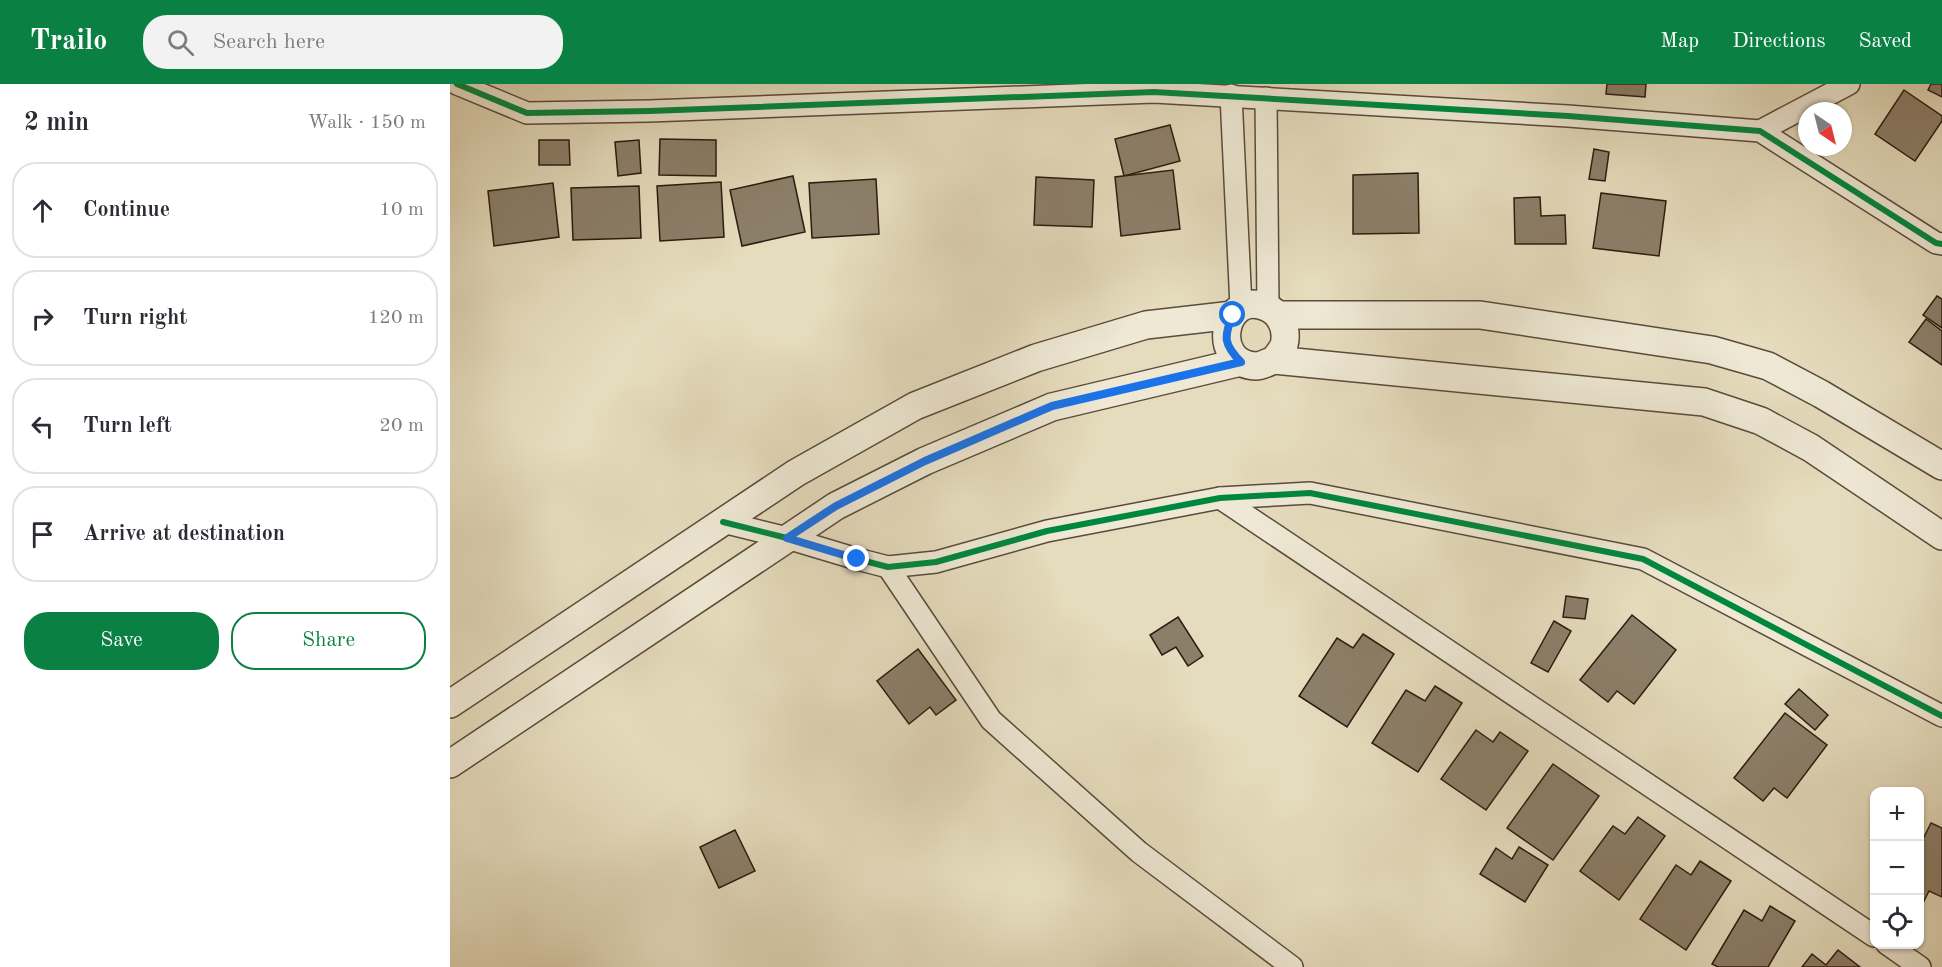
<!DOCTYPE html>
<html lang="en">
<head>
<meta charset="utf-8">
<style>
  body { margin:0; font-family:"Old Standard TT",serif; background:#f2f2f3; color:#2b2b33 }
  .controls { position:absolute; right:18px; bottom:18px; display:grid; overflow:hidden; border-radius:12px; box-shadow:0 2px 4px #0004 }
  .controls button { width:54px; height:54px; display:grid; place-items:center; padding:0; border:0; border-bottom:2px solid #e1e1e2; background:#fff; color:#2b2b33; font:30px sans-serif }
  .compass { position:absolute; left:1348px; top:18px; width:54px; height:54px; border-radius:50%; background:#fff; box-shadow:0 2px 4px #0004; rotate:145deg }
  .stop { position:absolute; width:18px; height:18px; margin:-14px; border:4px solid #1a73e8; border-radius:50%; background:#fff }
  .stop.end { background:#1a73e8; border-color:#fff; box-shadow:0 2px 6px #0008 }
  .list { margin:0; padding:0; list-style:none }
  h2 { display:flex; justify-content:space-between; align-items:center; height:78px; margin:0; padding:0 24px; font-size:26px }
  h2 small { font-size:20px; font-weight:400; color:#7c7c81 }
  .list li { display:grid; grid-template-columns:39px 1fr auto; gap:18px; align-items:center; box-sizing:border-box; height:96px; margin:0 12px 12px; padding:0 12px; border:2px solid #e1e1e2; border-radius:24px }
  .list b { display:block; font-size:22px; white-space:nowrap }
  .list em { font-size:20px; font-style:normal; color:#7c7c81 }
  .actions { display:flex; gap:12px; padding:18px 24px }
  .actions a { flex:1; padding:14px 0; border:2px solid #0b8043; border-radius:24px; text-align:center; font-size:21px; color:#0b8043 }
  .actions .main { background:#0b8043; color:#fff }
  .icon { flex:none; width:33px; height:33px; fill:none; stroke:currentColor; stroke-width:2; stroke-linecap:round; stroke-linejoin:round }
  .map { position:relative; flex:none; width:1492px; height:883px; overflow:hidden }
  header { display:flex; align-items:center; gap:36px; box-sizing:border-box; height:84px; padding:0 30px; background:#0b8043; color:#fff }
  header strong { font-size:28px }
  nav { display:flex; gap:33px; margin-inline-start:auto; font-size:21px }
  .search { width:420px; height:54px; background:#f2f2f3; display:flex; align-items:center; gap:15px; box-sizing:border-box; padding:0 21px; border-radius:24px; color:#7c7c81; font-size:22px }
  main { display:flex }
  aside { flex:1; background:#fff }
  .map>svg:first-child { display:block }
</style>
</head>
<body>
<header>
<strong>Trailo</strong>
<div class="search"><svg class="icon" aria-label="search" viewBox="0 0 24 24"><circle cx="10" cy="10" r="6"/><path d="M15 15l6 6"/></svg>Search here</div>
<nav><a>Map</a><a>Directions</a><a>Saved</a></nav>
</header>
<main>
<aside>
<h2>2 min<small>Walk · 150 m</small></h2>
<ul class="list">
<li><svg class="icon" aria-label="ahead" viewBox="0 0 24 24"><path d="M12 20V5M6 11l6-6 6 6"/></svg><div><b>Continue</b></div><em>10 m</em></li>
<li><svg class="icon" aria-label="right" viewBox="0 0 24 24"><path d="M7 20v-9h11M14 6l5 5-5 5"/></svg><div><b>Turn right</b></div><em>120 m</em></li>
<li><svg class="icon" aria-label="left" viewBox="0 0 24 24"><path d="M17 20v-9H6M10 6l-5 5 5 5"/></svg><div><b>Turn left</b></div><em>20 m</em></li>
<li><svg class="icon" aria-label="arrive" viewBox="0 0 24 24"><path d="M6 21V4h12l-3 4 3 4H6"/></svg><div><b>Arrive at destination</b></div></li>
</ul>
<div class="actions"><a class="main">Save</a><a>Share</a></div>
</aside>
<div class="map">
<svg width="1492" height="883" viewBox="0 0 1492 883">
  <rect width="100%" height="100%" fill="#e5dcbd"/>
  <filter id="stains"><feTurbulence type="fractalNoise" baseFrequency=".00333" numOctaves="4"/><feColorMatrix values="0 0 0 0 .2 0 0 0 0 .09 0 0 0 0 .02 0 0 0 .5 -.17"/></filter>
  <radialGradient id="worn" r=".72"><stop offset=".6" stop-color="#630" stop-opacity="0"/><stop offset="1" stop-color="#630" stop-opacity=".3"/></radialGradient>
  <g fill="#8c7f6a" stroke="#2b1b11" stroke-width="1.5">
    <path d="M1157,0H1196L1195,13L1156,10Z"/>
    <path d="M1481,0H1492V13L1478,6Z"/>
    <path d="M1454,6L1492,32V37L1465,77L1425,50Z"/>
    <path d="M720,41L730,77L674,92L665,55Z"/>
    <path d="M210,55L266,56V92L209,91Z"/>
    <path d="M89,56H119L120,81H89Z"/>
    <path d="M189,56L191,89L168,92L165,58Z"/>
    <path d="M1144,65L1159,68L1155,97L1139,95Z"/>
    <path d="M723,86L730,145L671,152L665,93Z"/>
    <path d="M968,89L969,149L903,150V91Z"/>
    <path d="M343,92L355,148L292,162L280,106Z"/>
    <path d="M586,93L644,96L642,143L584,141Z"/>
    <path d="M426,95L429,150L362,154L359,99Z"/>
    <path d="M271,98L274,153L210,157L207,102Z"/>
    <path d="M103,99L109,153L44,162L38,107Z"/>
    <path d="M189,102L191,154L123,156L121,104Z"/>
    <path d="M1151,109L1216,117L1209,172L1143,164Z"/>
    <path d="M1090,113L1091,132L1115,131L1116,160H1065L1064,114Z"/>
    <path d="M1487,212L1492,215V244L1473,231Z"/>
    <path d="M1476,235L1492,247V281L1459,258Z"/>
    <path d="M1116,512L1138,515L1135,535L1113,533Z"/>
    <path d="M1182,531L1226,566L1184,620L1167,607L1158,618L1130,596Z"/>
    <path d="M728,533L753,572L738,582L726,563L712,571L700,551Z"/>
    <path d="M1104,537L1121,547L1098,588L1081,579Z"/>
    <path d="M913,550L944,570L897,643L849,612L887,554L903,564Z"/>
    <path d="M468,565L506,616L486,631L480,623L459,640L427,597Z"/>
    <path d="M985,602L1012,619L968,688L922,659L956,606L975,617Z"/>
    <path d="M1349,605L1378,631L1365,646L1335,620Z"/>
    <path d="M1335,629L1377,661L1337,714L1324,704L1313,717L1284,694Z"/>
    <path d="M1026,646L1043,658L1050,648L1078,667L1036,726L991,695Z"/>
    <path d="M1103,680L1149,712L1103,776L1057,744Z"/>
    <path d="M1188,733L1215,752L1169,816L1130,787L1163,742L1175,750Z"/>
    <path d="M1481,739L1492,744V813L1479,807L1472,821L1470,820V761Z"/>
    <path d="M285,746L305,787L269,804L250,763Z"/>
    <path d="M1069,763L1098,781L1075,818L1030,790L1046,764L1062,775Z"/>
    <path d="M1250,777L1281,797L1236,866L1190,835L1226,781L1241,791Z"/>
    <path d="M1320,822L1345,837L1318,883H1268L1262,880L1294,826L1312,837Z"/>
    <path d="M1388,866L1410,883H1352L1362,870L1376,881Z"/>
  </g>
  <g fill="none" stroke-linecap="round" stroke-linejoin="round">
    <defs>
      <g id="minor">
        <path d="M7,0L77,29L199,27L704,8L1118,32L1310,47L1486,159L1492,160"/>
        <path d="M781,11L791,223"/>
        <path d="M816,14L818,223"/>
        <path d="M1310,47L1399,0"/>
        <path d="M770,414L1424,852"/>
        <path d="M273,438L337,454L407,475L438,483L486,478L597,447L770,414L860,409L1193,475L1492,632"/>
        <path d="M438,483L541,636L689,768L842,883"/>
        <path d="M1437,860L1470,883"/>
      </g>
      <g id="tertiary">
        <path d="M828,231H1030L1262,266L1318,282L1371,310L1492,382"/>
        <path d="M824,276C827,272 832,266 834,261C838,246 831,229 816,223C773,205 759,280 806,282C812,282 818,278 824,276L1254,318L1311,337L1361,364L1492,452"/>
        <path d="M0,620L346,389L465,322L586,274L696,241L783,231"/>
        <path d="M0,680L386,422L475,377L602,323L791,278"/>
      </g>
    </defs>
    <use href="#minor" stroke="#5a4b3c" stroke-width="24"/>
    <use href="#tertiary" stroke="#5a4b3c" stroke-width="30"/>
    <use href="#minor" stroke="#eee8d4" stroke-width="21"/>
    <use href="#tertiary" stroke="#eee8d4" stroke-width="27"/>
    <defs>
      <g id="cycleway">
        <path d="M7,0L77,29L199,27L704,8L1118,32L1310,47L1486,159L1492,160"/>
        <path d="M273,438L337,454L407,475L438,483L486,478L597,447L770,414L860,409L1193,475L1492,632"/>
      </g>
    </defs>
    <use href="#cycleway" stroke="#eee8d4" stroke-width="10"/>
    <use href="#cycleway" stroke="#00873e" stroke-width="6"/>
  </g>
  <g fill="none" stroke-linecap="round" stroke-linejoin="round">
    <path stroke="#1a73e8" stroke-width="8" d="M407,475L337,454L386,422L475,377L602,322L791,278C774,261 773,253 783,231"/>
  </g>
  <rect width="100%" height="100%" filter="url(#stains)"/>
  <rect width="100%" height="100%" fill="url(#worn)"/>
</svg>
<div class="controls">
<button>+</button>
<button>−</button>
<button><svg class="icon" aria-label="locate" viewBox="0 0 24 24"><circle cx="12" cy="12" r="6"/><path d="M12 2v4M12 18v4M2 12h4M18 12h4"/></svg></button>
</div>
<svg class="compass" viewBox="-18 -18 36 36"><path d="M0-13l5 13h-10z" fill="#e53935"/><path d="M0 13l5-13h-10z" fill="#7c7c81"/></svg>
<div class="stop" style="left:783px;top:231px"></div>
<div class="stop end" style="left:407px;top:475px"></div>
</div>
</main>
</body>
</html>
